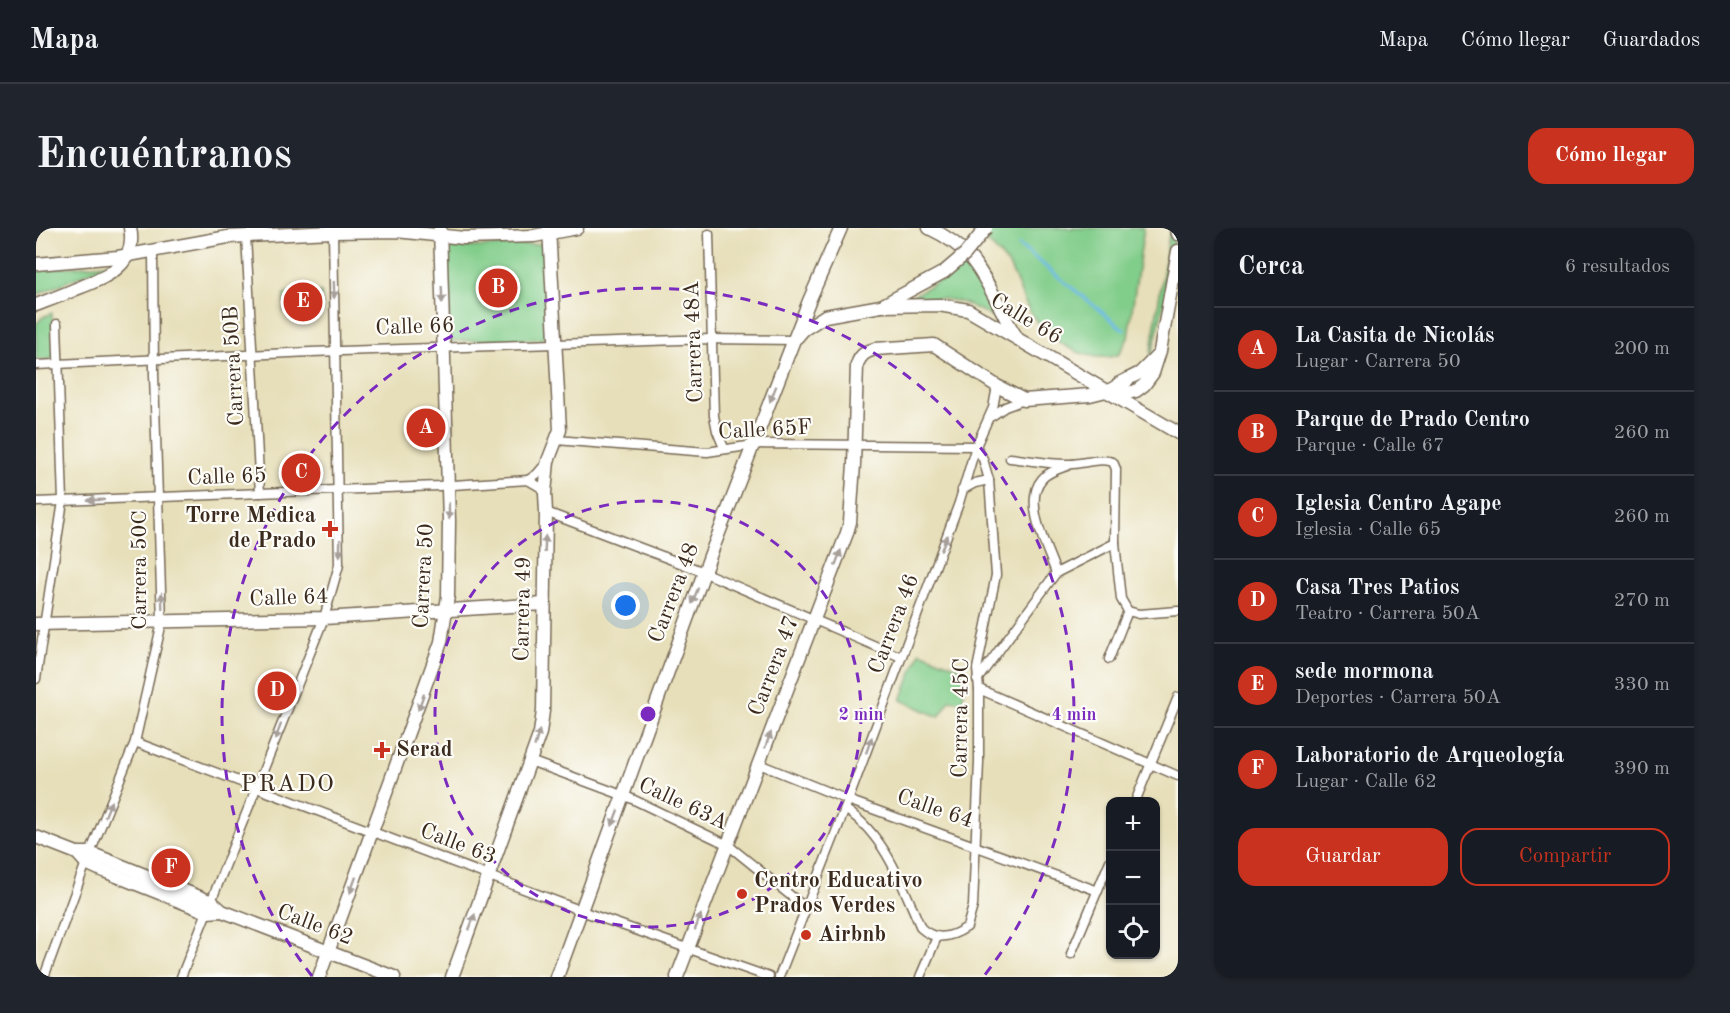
<!DOCTYPE html>
<html lang="es">
<head>
<meta charset="utf-8">
<style>
  body { margin:0; font-family:"Old Standard TT",serif; background:#20242c; color:#f1f3f6 }
  .controls { position:absolute; right:18px; bottom:18px; display:grid; overflow:hidden; border-radius:12px; box-shadow:0 2px 4px #0004 }
  .controls button { width:54px; height:54px; display:grid; place-items:center; padding:0; border:0; border-bottom:2px solid #363941; background:#171b24; color:#f1f3f6; font:30px sans-serif }
  .you { position:absolute; left:590px; top:378px; width:21px; height:21px; margin:-15px; border:4px solid #fff; border-radius:50%; background:#1a73e8; box-shadow:0 0 0 9px #1a73e833 }
  .badge { display:grid; place-items:center; width:39px; height:39px; border-radius:50%; background:#c8321e; color:#fff; font-size:20px; font-weight:700 }
  .pin { position:absolute; translate:-50% -50%; border:3px solid #fff; box-shadow:0 2px 6px #0006 }
  .list { margin:0; padding:0; list-style:none }
  h2 { display:flex; justify-content:space-between; align-items:center; height:78px; margin:0; padding:0 24px; font-size:26px }
  h2 small { font-size:20px; font-weight:400; color:#9ea1a6 }
  .list li { display:grid; grid-template-columns:39px 1fr auto; gap:18px; align-items:center; box-sizing:border-box; height:84px; padding:0 24px; border-top:2px solid #363941 }
  .list b { display:block; font-size:22px; white-space:nowrap }
  .list p { margin:0; font-size:20px; white-space:nowrap; color:#9ea1a6 }
  .list em { font-size:20px; font-style:normal; color:#9ea1a6 }
  .actions { display:flex; gap:12px; padding:18px 24px }
  .actions a { flex:1; padding:14px 0; border:2px solid #c8321e; border-radius:18px; text-align:center; font-size:21px; color:#c8321e }
  .actions .main { background:#c8321e; color:#fff }
  .icon { flex:none; width:33px; height:33px; fill:none; stroke:currentColor; stroke-width:2; stroke-linecap:round; stroke-linejoin:round }
  .map { position:relative; flex:none; width:1142px; height:749px; overflow:hidden; border-radius:18px }
  header { display:flex; align-items:center; gap:36px; box-sizing:border-box; height:84px; padding:0 30px; background:#171b24; border-bottom:2px solid #363941 }
  header strong { font-size:28px }
  nav { display:flex; gap:33px; margin-inline-start:auto; font-size:21px }
  .intro { display:flex; align-items:center; justify-content:space-between; box-sizing:border-box; height:144px; padding:0 36px }
  h1 { margin:0; font-size:42px }
  .button { padding:15px 27px; border-radius:18px; background:#c8321e; color:#fff; font-size:21px; font-weight:700 }
  main { display:flex; gap:36px; padding:0 36px }
  aside { flex:1; background:#171b24; border-radius:18px; box-shadow:0 2px 4px #0004 }
  .map>svg:first-child { display:block }
</style>
</head>
<body>
<header>
<strong>Mapa</strong>
<nav><a>Mapa</a><a>Cómo llegar</a><a>Guardados</a></nav>
</header>
<div class="intro"><h1>Encuéntranos</h1><a class="button">Cómo llegar</a></div>
<main>
<div class="map">
<svg width="1142" height="749" viewBox="0 0 1142 749">
  <rect width="100%" height="100%" fill="#fdfcf7"/>
  <filter id="ink" filterUnits="userSpaceOnUse"><feTurbulence type="fractalNoise" baseFrequency=".0167" numOctaves="2"/><feDisplacementMap in="SourceGraphic" scale="12" xChannelSelector="R" yChannelSelector="G"/><feConvolveMatrix kernelMatrix="1 2 1 2 8 2 1 2 1" color-interpolation-filters="sRGB"/></filter>
  <filter id="wash" filterUnits="userSpaceOnUse"><feTurbulence type="fractalNoise" baseFrequency=".008" numOctaves="4" result="noise"/><feDisplacementMap in="SourceGraphic" scale="24" xChannelSelector="R" yChannelSelector="G"/><feGaussianBlur stdDeviation="1.35" result="paint"/><feColorMatrix in="noise" values="0 0 0 0 0 0 0 0 0 0 0 0 0 0 0 0 0 1.4 0 .05"/><feComposite in="paint" operator="in"/></filter>
  <g filter="url(#wash)">
    <rect width="100%" height="100%" fill="#e7dfba"/>
    <g fill="#81cd8a" stroke="#5e7c54" stroke-width="1.5">
      <path d="M936,0H1108L1092,110L1082,127C1049,137 1010,111 993,82C985,68 981,51 972,36C962,23 948,11 936,0Z"/>
      <path d="M1134,0L1136,1C1142,33 1123,93 1116,126L1114,129Z"/>
      <path d="M507,16L515,100L506,111L414,113L410,20Z"/>
      <path d="M72,36L0,67V42Z"/>
      <path d="M932,36L966,92L963,94C926,69 914,70 871,71Z"/>
      <path d="M285,65L286,83L248,84V66Z"/>
      <path d="M16,85L20,131L0,132V96L7,89Z"/>
      <path d="M884,424L929,442L927,474L914,472L903,489L865,472Z"/>
    </g>
    <g fill="none" stroke-linecap="round" stroke-linejoin="round">
      <path stroke="#67b9e3" stroke-width="3" d="M983,17L1088,102"/>
    </g>
  </g>
  <g filter="url(#ink)">
    <g fill="none" stroke-linecap="round" stroke-linejoin="round">
      <defs>
        <g id="street">
          <path d="M673,6L678,188L681,203L688,220"/>
          <path d="M210,8L224,265"/>
          <path d="M0,137L275,124L675,111L759,112"/>
          <path d="M956,188L969,179L988,172"/>
          <path d="M520,212L671,224L725,216L940,218"/>
          <path d="M974,230C993,232 1012,236 1031,236C1046,237 1060,229 1077,234L1080,241L1079,315L1085,371L1092,383"/>
          <path d="M492,252L501,246L512,233"/>
          <path d="M926,262L939,255L953,252"/>
          <path d="M0,274L402,258L492,252L504,259L509,265"/>
          <path d="M510,284L660,341L865,429"/>
          <path d="M1020,345C1012,321 986,274 1006,251C1012,244 1022,241 1031,238"/>
          <path d="M1092,383L1103,386L1142,383"/>
          <path d="M1073,431L1092,383"/>
          <path d="M0,451L27,273L21,96"/>
          <path d="M941,452L1020,345L1079,315"/>
          <path d="M943,461L1142,548"/>
          <path d="M99,514L554,686L733,749"/>
          <path d="M494,533L594,570L692,617L770,680"/>
          <path d="M723,536L812,572L1062,663"/>
          <path d="M1099,574L1142,469"/>
          <path d="M809,581C850,608 866,657 885,700C900,714 916,709 931,699L937,678L943,534V461L941,441L960,347L953,252L947,231L940,218"/>
          <path d="M1035,726L1074,633"/>
          <path d="M8,749L48,640L99,514L126,394L118,146L117,23"/>
          <path d="M145,749L288,390L303,337L297,4"/>
          <path d="M743,749L809,581L923,275L940,218L957,180L961,158"/>
          <path d="M884,749L901,709"/>
        </g>
        <g id="secondary">
          <path d="M893,0C934,19 944,41 964,79C969,88 973,99 980,108"/>
          <path d="M1141,0L1142,6"/>
          <path d="M0,36L82,29L192,9L297,4L360,3L428,10L498,8L541,0"/>
          <path d="M0,77C13,72 27,67 40,61C68,50 102,38 94,0"/>
          <path d="M845,78L903,77L932,82L1142,205"/>
          <path d="M761,109L767,102L789,88L845,78L908,44"/>
          <path d="M1082,156L1104,145L1121,128"/>
          <path d="M1075,164L1092,165L1100,163L1108,157L1117,145L1124,123L1142,23"/>
          <path d="M0,396L288,390L508,376"/>
          <path d="M0,609L41,625H54L176,674L186,683L358,749"/>
          <path d="M41,625L50,635L63,641L171,684L186,683"/>
          <path d="M283,749L405,414L412,368L413,293L404,0"/>
          <path d="M416,749L504,505L507,483L510,284L509,265L512,233L524,202L513,0"/>
          <path d="M521,749L674,328L773,73L805,0"/>
          <path d="M641,749L811,305L814,294L818,236L821,137C824,127 829,124 839,121L898,117L961,158L988,172L1054,167L1074,162L1090,154"/>
        </g>
      </defs>
      <use href="#street" stroke="#776955" stroke-width="11"/>
      <use href="#secondary" stroke="#776955" stroke-width="15"/>
      <use href="#street" stroke="#fff" stroke-width="8"/>
      <use href="#secondary" stroke="#fff" stroke-width="12"/>
      <defs>
        <path id="secondary-bridge" d="M908,44L929,26L950,0"/>
      </defs>
      <use href="#secondary-bridge" stroke="#776955" stroke-width="15" stroke-linecap="butt"/>
      <use href="#secondary-bridge" stroke="#fff" stroke-width="12"/>
    </g>
    <defs><path id="oneway-solid" d="M-6-.8H1V-3.2L6.5 0L1 3.2V.8H-6Z" transform="scale(1.5)"/></defs>
    <g fill="#a79f9a">
      <use href="#oneway-solid" transform="translate(298 62) rotate(89)"/>
      <use href="#oneway-solid" transform="translate(406 67) rotate(88)"/>
      <use href="#oneway-solid" transform="translate(737 166) rotate(112)"/>
      <use href="#oneway-solid" transform="translate(60 272) rotate(178)"/>
      <use href="#oneway-solid" transform="translate(413 283) rotate(89)"/>
      <use href="#oneway-solid" transform="translate(908 315) rotate(-69)"/>
      <use href="#oneway-solid" transform="translate(509 316) rotate(-88)"/>
      <use href="#oneway-solid" transform="translate(304 320) rotate(91)"/>
      <use href="#oneway-solid" transform="translate(802 330) rotate(-70)"/>
      <use href="#oneway-solid" transform="translate(659 368) rotate(111)"/>
      <use href="#oneway-solid" transform="translate(126 373) rotate(-92)"/>
      <use href="#oneway-solid" transform="translate(385 474) rotate(110)"/>
      <use href="#oneway-solid" transform="translate(242 504) rotate(111)"/>
      <use href="#oneway-solid" transform="translate(501 510) rotate(-73)"/>
      <use href="#oneway-solid" transform="translate(732 512) rotate(-69)"/>
      <use href="#oneway-solid" transform="translate(833 517) rotate(-70)"/>
      <use href="#oneway-solid" transform="translate(72 581) rotate(-68)"/>
      <use href="#oneway-solid" transform="translate(579 590) rotate(110)"/>
      <use href="#oneway-solid" transform="translate(317 657) rotate(110)"/>
      <use href="#oneway-solid" transform="translate(436 694) rotate(-70)"/>
      <use href="#oneway-solid" transform="translate(662 694) rotate(-69)"/>
    </g>
  </g>
  <g fill="none" stroke="#7b2cbf" stroke-width="3" stroke-dasharray="10 8">
    <circle cx="612" cy="486" r="213"/>
    <path d="M276 748A426 426 0 1 1 948 748"/>
  </g>
  <g fill="#c8321e" stroke="#fdfcf7" stroke-width="2">
    <path d="M291 292h6v6h6v6h-6v6h-6v-6h-6v-6h6z"/>
    <path d="M343 513h6v6h6v6h-6v6h-6v-6h-6v-6h6z"/>
    <circle cx="706" cy="666" r="6"/>
    <circle cx="770" cy="707" r="6"/>
  </g>
  <g text-anchor="middle" dominant-baseline="central" stroke-width="4.5" stroke-linejoin="round" paint-order="stroke">
    <g font-size="22" fill="#3b2a1e" stroke="#fdfcf7">
      <text transform="translate(990 91) rotate(31)">Calle 66</text>
      <text transform="translate(379 99) rotate(-2)">Calle 66</text>
      <text transform="translate(658 114) rotate(-92)">Carrera 48A</text>
      <text transform="translate(198 138) rotate(-93)">Carrera 50B</text>
      <text transform="translate(729 202) rotate(-3)">Calle 65F</text>
      <text transform="translate(191 249) rotate(-2)">Calle 65</text>
      <text transform="translate(104 342) rotate(-90)">Carrera 50C</text>
      <text transform="translate(388 348) rotate(-87)">Carrera 50</text>
      <text transform="translate(638 365) rotate(-69)">Carrera 48</text>
      <text transform="translate(253 370) rotate(-2)">Calle 64</text>
      <text transform="translate(487 381) rotate(-89)">Carrera 49</text>
      <text transform="translate(858 396) rotate(-69)">Carrera 46</text>
      <text transform="translate(738 438) rotate(-69)">Carrera 47</text>
      <text transform="translate(925 490) rotate(-89)">Carrera 45C</text>
      <text transform="translate(647 576) rotate(25)">Calle 63A</text>
      <text transform="translate(899 581) rotate(19)">Calle 64</text>
      <text transform="translate(422 616) rotate(21)">Calle 63</text>
      <text transform="translate(279 697) rotate(21)">Calle 62</text>
    </g>
    <g font-size="22" font-weight="bold" fill="#3b2a1e" stroke="#fdfcf7" text-anchor="start">
      <text x="280" y="288" text-anchor="end">Torre Medica<tspan x="280" dy="25">de Prado</tspan></text>
      <text x="360" y="522">Serad</text>
      <text x="718" y="653">Centro Educativo<tspan x="718" dy="25">Prados Verdes</tspan></text>
      <text x="782" y="707">Airbnb</text>
    </g>
    <g font-size="24" letter-spacing="1.5" fill="#3b2a1e" stroke="#fdfcf7">
      <text x="252" y="557">PRADO</text>
    </g>
  </g>
  <circle cx="612" cy="486" r="9" fill="#7b2cbf" stroke="#fdfcf7" stroke-width="3"/>
  <g font-size="18" text-anchor="middle" font-weight="bold" fill="#7b2cbf" stroke="#fdfcf7" stroke-width="4.5" stroke-linejoin="round" paint-order="stroke">
    <text x="825" y="492">2 min</text>
    <text x="1038" y="492">4 min</text>
  </g>
</svg>
<div class="controls">
<button>+</button>
<button>−</button>
<button><svg class="icon" aria-label="locate" viewBox="0 0 24 24"><circle cx="12" cy="12" r="6"/><path d="M12 2v4M12 18v4M2 12h4M18 12h4"/></svg></button>
</div>
<div class="you"></div>
<div class="pin badge" style="left:390px;top:200px">A</div>
<div class="pin badge" style="left:462px;top:60px">B</div>
<div class="pin badge" style="left:265px;top:245px">C</div>
<div class="pin badge" style="left:241px;top:463px">D</div>
<div class="pin badge" style="left:267px;top:74px">E</div>
<div class="pin badge" style="left:135px;top:640px">F</div>
</div>
<aside>
<h2>Cerca<small>6 resultados</small></h2>
<ul class="list">
<li><span class="badge">A</span><div><b>La Casita de Nicolás</b><p>Lugar · Carrera 50</p></div><em>200 m</em></li>
<li><span class="badge">B</span><div><b>Parque de Prado Centro</b><p>Parque · Calle 67</p></div><em>260 m</em></li>
<li><span class="badge">C</span><div><b>Iglesia Centro Agape</b><p>Iglesia · Calle 65</p></div><em>260 m</em></li>
<li><span class="badge">D</span><div><b>Casa Tres Patios</b><p>Teatro · Carrera 50A</p></div><em>270 m</em></li>
<li><span class="badge">E</span><div><b>sede mormona</b><p>Deportes · Carrera 50A</p></div><em>330 m</em></li>
<li><span class="badge">F</span><div><b>Laboratorio de Arqueología</b><p>Lugar · Calle 62</p></div><em>390 m</em></li>
</ul>
<div class="actions"><a class="main">Guardar</a><a>Compartir</a></div>
</aside>
</main>
</body>
</html>
